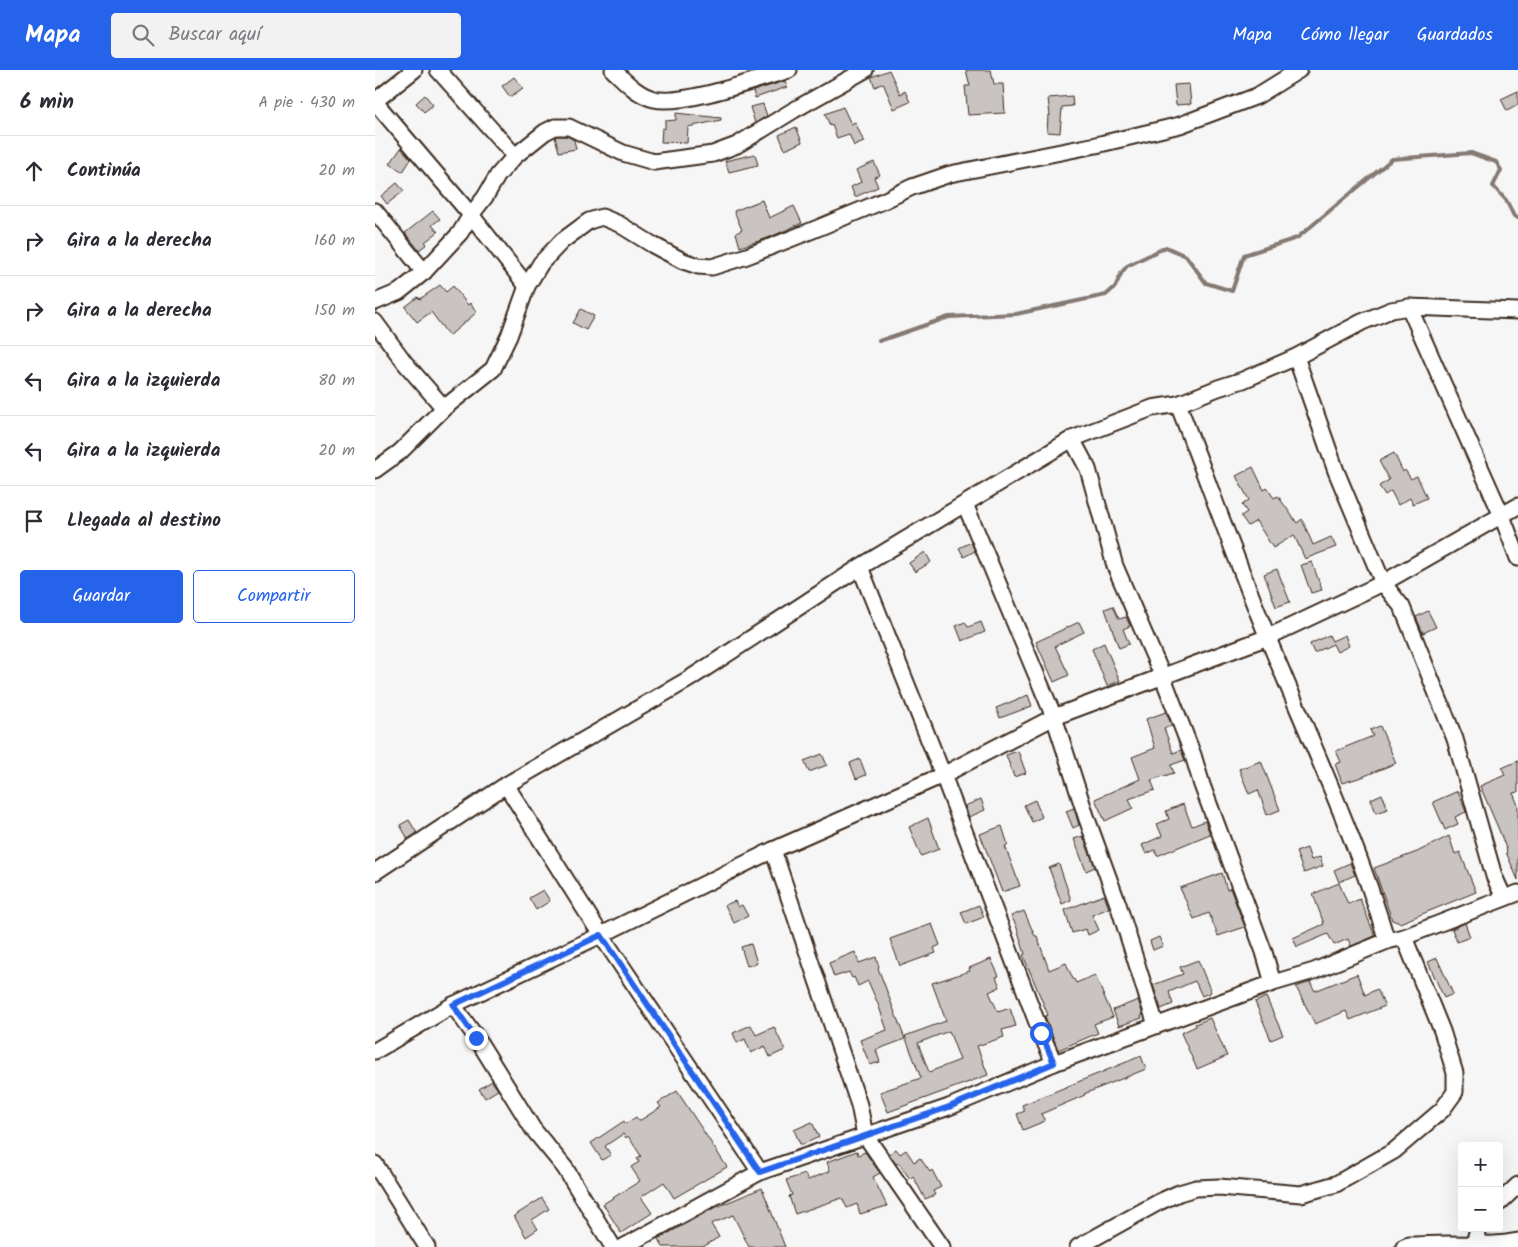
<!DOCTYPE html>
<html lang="es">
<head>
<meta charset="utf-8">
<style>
  body { margin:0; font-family:Kalam,sans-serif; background:#f2f2f3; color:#2b2b33 }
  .controls { position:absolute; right:15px; bottom:15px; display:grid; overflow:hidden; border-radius:5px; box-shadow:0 5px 20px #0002 }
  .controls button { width:45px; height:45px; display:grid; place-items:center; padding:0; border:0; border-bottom:1px solid #e1e1e2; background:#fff; color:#2b2b33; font:25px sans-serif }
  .stop { position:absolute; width:15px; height:15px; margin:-11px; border:4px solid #2563eb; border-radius:50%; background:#fff }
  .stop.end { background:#2563eb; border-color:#fff; box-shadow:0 1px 5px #0008 }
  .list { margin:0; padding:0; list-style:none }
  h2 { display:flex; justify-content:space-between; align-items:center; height:65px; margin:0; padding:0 20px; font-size:21px }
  h2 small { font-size:16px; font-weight:400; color:#7c7c81 }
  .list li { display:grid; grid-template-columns:32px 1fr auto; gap:15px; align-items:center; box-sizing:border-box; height:70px; padding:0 20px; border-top:1px solid #e1e1e2 }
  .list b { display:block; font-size:19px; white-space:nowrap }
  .list em { font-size:16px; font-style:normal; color:#7c7c81 }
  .actions { display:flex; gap:10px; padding:15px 20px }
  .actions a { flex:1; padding:11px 0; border:1px solid #2563eb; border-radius:5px; text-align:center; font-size:18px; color:#2563eb }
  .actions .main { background:#2563eb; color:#fff }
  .icon { flex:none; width:28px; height:28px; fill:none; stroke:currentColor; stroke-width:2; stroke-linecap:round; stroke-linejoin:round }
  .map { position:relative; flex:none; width:1143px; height:1177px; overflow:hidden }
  header { display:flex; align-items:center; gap:30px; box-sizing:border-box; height:70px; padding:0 25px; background:#2563eb; color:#fff }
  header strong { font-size:24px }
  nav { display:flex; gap:28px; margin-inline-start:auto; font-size:18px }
  .search { width:350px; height:45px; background:#f2f2f3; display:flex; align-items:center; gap:12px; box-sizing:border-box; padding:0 18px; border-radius:5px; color:#7c7c81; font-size:19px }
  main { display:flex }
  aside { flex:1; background:#fff }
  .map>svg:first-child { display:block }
</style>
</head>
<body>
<header>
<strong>Mapa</strong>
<div class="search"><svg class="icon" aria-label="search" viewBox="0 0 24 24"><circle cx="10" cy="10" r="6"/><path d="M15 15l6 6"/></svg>Buscar aquí</div>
<nav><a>Mapa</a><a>Cómo llegar</a><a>Guardados</a></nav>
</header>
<main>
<aside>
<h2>6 min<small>A pie · 430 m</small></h2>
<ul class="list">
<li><svg class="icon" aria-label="ahead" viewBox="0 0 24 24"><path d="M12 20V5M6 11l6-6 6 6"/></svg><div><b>Continúa</b></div><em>20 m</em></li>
<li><svg class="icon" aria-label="right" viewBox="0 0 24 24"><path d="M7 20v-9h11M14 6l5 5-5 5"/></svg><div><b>Gira a la derecha</b></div><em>160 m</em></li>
<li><svg class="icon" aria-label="right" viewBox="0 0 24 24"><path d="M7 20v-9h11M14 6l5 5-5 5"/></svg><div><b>Gira a la derecha</b></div><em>150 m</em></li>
<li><svg class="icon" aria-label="left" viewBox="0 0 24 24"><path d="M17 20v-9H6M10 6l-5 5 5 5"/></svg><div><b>Gira a la izquierda</b></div><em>80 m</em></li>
<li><svg class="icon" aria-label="left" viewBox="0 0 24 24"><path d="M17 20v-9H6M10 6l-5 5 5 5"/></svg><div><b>Gira a la izquierda</b></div><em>20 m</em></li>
<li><svg class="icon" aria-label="arrive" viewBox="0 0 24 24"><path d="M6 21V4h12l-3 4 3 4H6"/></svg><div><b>Llegada al destino</b></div></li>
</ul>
<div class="actions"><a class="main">Guardar</a><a>Compartir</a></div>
</aside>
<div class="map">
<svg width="1143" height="1177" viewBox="0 0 1143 1177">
  <rect width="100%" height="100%" fill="#f7f6f6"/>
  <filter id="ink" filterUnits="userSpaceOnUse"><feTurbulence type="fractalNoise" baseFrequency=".02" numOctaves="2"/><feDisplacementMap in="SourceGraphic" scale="10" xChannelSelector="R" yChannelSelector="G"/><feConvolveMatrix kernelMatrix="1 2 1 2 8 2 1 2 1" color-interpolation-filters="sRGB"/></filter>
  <g filter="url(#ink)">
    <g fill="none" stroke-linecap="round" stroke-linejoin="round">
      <path stroke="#847972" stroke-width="4" d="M504,271L574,247L641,244L731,225L740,217L747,202L752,196L791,177L811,186L831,213L857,221L869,185L922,168L1017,89L1096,83L1121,92L1126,100L1118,116L1131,130L1139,146L1143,148"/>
    </g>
    <g fill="#c9c3c1" stroke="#3b2a1e" fill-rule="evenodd">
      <path d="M514,0L525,24L530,21L535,32L519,39L508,13L500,17L496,7Z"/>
      <path d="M591,0H616L619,14H628L630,43L593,45L590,16H595Z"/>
      <path d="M139,7L148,18L135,27L127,16Z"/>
      <path d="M410,11L412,17L380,28L378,21Z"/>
      <path d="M814,14L816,34L801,35L799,15Z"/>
      <path d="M1143,21V35L1132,41L1126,29Z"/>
      <path d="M50,25L58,35L49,42L41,33Z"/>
      <path d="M697,26L698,36L687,37L685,63L672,62L673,46H675L673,28Z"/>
      <path d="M388,34L392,46L380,53L375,37Z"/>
      <path d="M468,37L476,54L480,52L489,72L479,76L474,64L462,68L457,55L455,56L450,44Z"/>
      <path d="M301,43L346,48V50L313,57L312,73L286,72L287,58L290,59V51L301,50Z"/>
      <path d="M421,57L427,72L410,80L404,65Z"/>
      <path d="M182,66H192L199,70L201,79L184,82L180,67Z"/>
      <path d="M26,78L36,89L28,102L15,94Z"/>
      <path d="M380,84L383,95L354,102L350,91Z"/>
      <path d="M499,92L505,105L499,107L503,117L480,127L476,117L486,112L481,100Z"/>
      <path d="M22,113L29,121L12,134L6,126Z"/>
      <path d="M387,130L394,148L419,136L427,153L393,168L365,177L361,163L367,160L359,141Z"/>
      <path d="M58,141L65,149L57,155L63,162L50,172L52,174L44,180L30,163Z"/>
      <path d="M65,215L71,222L78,216L93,235L95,233L102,242L74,266L56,242L42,252L30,237L43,227L45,229Z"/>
      <path d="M206,239L219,246L211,260L198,253Z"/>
      <path d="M1019,383L1028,402L1030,400L1036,409L1042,406L1052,428L1038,434L1035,428L1023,435L1016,421L1010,425L1004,416L1014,410L1004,391Z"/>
      <path d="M878,397L889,420L892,418L899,428L903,426L922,453L927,449L938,475L956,467L961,477L930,489L919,465L898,478L881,451L873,456L866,446L872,442L867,435L874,430L861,406Z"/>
      <path d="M596,472L600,481L589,487L584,478Z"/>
      <path d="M550,482L556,492L540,502L534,493Z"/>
      <path d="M937,492L947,520L936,523L926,495Z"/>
      <path d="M902,499L915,532L901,537L889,504Z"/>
      <path d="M738,536L744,549L751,547L755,556L748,559L754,574L744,578L730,539Z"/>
      <path d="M1053,541L1061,557L1048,563L1041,547Z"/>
      <path d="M590,552L593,557L606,552L610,562L587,571L581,556Z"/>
      <path d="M704,552L709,562L680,576L694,605L679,612L661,572Z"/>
      <path d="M954,565L957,571L970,565L974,576L962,582L958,574L939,583L935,574Z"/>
      <path d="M729,573L745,611L732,616L717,579Z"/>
      <path d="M653,625L657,636L625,648L621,638Z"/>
      <path d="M791,642L797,656L789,658L798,683L806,680L810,690L796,695L799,703L776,710L780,720L754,729L758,738L730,751L720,729L765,709L757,687L780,678L771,649Z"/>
      <path d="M1005,656L1021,693L987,707L967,713L960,694L966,692L961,681L998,666L995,660Z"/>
      <path d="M643,681L651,703L639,707L631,685Z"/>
      <path d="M447,684L452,695L434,702L429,691Z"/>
      <path d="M485,689L491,705L481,709L475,693Z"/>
      <path d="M886,691L905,740L892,745L883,720L874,724L864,699Z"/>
      <path d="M1143,691V722L1138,723L1143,735V810L1131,782L1132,781L1124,760L1105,716L1130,705L1127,698Z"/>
      <path d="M1083,721L1091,742L1080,747L1083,754L1070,760L1058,732Z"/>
      <path d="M1007,724L1013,739L1001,743L996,729Z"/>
      <path d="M606,729L610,740L594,747L590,736Z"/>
      <path d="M660,730L667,747L657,752L649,735Z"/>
      <path d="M808,734L817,756L830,751L835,764L782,786L780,780L771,784L767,775L787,766L782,754L794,749L791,741Z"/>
      <path d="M699,738L704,755L698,758L691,741Z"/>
      <path d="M553,748L564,779L546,786L534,757Z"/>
      <path d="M34,750L42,763L33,769L25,755Z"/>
      <path d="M627,756L633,775L630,776L645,816L627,822L605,764Z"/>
      <path d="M708,766L720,797L711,801L699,769Z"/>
      <path d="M1074,766L1080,784L1085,782L1101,822L1025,853L1017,850L999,798L1042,782Z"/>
      <path d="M932,778L936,790L945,787L948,796L929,803L921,782Z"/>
      <path d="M975,793L980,805L964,812L959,800Z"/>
      <path d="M684,794L696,830L687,834L674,798Z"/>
      <path d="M847,803L852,820L855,818L870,857L843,866L834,843L819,849L805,818Z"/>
      <path d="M964,813L973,834L985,829L1000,866L976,876L973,869L959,875L953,864L922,877L918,868L949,854L938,824Z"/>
      <path d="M168,820L175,831L161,840L154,828Z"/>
      <path d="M729,825L734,838L717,845L724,860L713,865L711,859L697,863L690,840Z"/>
      <path d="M360,831L363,837L367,835L373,846L359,853L350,835Z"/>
      <path d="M604,835L609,847L591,854L586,842Z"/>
      <path d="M649,841L660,866H662L674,900L691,893L698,909H699L701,913L720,905L738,947L719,954L723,963L683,980L670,946L673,945L648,885L650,884L641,855L636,846Z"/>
      <path d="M1090,853L1095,867L1082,872L1077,859Z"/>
      <path d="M557,854L565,875L559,878L561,883L525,896L515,869Z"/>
      <path d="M784,867L788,876L778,880L775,871Z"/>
      <path d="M376,874L382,893L372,896L366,877Z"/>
      <path d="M480,882L484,893L501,887L504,897L503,898L530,969L501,980L505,992L495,995L485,970L512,960L503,934L493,911L483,916L479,907L477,908L474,902L459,907L454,893Z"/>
      <path d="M1062,888L1078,924L1069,928L1053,892Z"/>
      <path d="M616,889L624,906L621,907L625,917L614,922L623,942L635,938L641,956L627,960L629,967L602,976L613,1005L513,1042L505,1022L546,1008L530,966L571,951L557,913L595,901L594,898ZM574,961L585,990L554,1002L543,973Z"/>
      <path d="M823,890L836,922L827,926L820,911L794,922L798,934L786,939L778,915L808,904L805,897Z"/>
      <path d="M982,904L990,925L1002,919L1010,936L975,950L971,941L940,954L921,917L935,912L940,921Z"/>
      <path d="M891,927L908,965L896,970L880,932Z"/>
      <path d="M763,930L768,945L766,946L767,948L744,956L738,940Z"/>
      <path d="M835,948L852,986L822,999L806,963L821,956L820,954Z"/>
      <path d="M376,955L381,965L399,957L410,980L395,987L390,976L376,983L370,969L362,973L358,963Z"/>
      <path d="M766,986L771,999L709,1024L710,1025L666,1044L670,1051L648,1060L642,1044L650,1041L647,1035Z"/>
      <path d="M117,1011L123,1020L110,1028L104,1019Z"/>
      <path d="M302,1021L352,1097L299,1128L289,1112L266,1127L277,1143L246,1163L228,1134L265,1111L256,1097L264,1092L262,1088L266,1086L253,1066L251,1068L248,1064L230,1076L236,1085L227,1090L216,1073L249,1051L250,1054L261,1047L264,1051L286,1037L283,1033Z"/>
      <path d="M437,1052L444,1067L429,1074H425L419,1060Z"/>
      <path d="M521,1079L525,1084L531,1080L539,1092L545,1088L555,1102L557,1100L566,1117L558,1121L560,1125L550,1129L538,1106L535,1109L524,1093L521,1094L514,1084Z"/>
      <path d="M482,1081L483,1085L490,1082L505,1103L498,1107L512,1136L485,1144L482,1134L472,1138L467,1128L420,1144L414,1126L417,1125L411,1110L430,1104L433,1110L455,1101L452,1092Z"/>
      <path d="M387,1118L410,1177H374L358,1145L336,1154L344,1167L328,1177H288L283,1169L337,1139Z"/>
      <path d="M167,1128L174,1139L157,1150L163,1159L151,1167L139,1146Z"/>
    </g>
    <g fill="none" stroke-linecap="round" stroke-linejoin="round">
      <defs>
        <g id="minor">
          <path d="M63,0L140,86"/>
          <path d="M238,0C250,11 262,25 279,29C307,36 384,9 414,0"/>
          <path d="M0,31L39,0"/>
          <path d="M0,32L96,145L152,216"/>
          <path d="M0,141L49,202"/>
          <path d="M0,232L24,222L49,202L85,163L96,145L110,127L123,105L140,86L170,62L180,57H194L248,83L279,92L338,84L362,75L419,40L490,0"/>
          <path d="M1034,237L1127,446L1143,488"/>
          <path d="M0,252L30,293L69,338"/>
          <path d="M921,287L961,401L1008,513L1027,537L1080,669L1119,806L1129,828"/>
          <path d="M803,334C833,412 861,490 893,568C934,668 981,767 1012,871"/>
          <path d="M697,369L713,399L740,496L787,605L818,685L827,715L889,882L898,913"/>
          <path d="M0,400L25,382L69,338L118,299L134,266L152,216L166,193L187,171L214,151L227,147L244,154L278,175L308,191L323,196L337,197L372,186L438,160L508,131L537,117L575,104L721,75L805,55L882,26L924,0"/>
          <path d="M590,434L679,647L712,749L743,834L781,955"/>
          <path d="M485,497L568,705L666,963L679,993"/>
          <path d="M131,715L226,865L385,1102"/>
          <path d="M398,780L484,1035L490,1065L567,1177"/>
          <path d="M0,802L131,715L314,609L485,497L697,369L777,338L803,334L843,318L868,310L921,287L987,252L1016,240L1034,237L1143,241"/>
          <path d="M78,935L101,967L158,1059L190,1098L238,1177"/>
          <path d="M0,981L78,935L226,865L398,780L568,705L679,647L893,567L1008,513L1143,436"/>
          <path d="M0,1094L52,1177"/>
          <path d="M1124,1133L1143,1115"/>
          <path d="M1103,1158L1101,1166L1106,1175"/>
          <path d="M248,1177L385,1102L574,1037L679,993L898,913L939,901L1012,871L1029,867L1143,823"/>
          <path d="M703,1177L784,1132L804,1123L821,1118L844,1117L926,1124L961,1114L1019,1081L1067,1040L1080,1022V1003L1067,961L1029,867"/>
          <path d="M1029,1177L1034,1175C1047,1175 1060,1174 1073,1174C1097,1174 1119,1176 1143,1171"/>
        </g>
      </defs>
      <use href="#minor" stroke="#3b2a1e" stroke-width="19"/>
      <use href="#minor" stroke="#fff" stroke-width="15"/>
    </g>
  </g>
  <g fill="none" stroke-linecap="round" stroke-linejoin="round" filter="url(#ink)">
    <path stroke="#2563eb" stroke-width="6" d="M101,968L78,935L226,865L385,1102L574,1037L679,993L666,963"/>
  </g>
</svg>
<div class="controls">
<button>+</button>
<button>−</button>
</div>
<div class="stop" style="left:666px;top:963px"></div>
<div class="stop end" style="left:101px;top:968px"></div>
</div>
</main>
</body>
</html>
